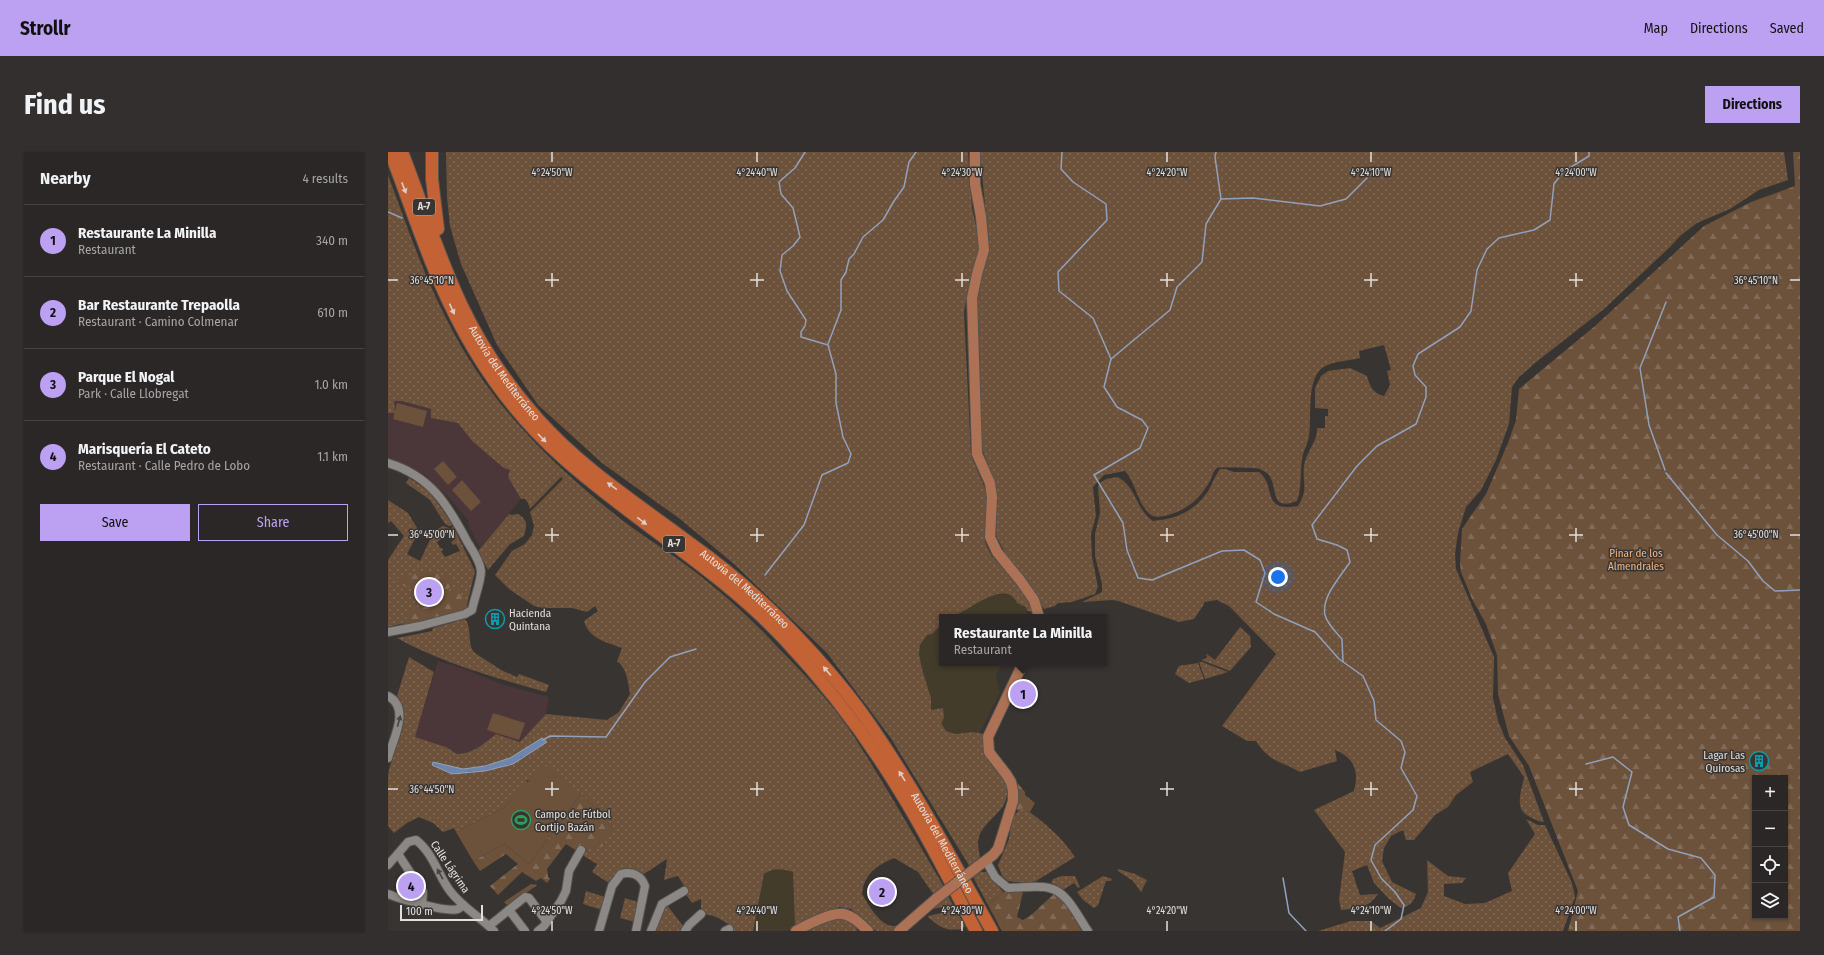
<!DOCTYPE html>
<html lang="en">
<head>
<meta charset="utf-8">
<style>
  body { margin:0; font-family:"Fira Sans Condensed",sans-serif; background:#322f2e; color:#f1f3f6 }
  .controls { position:absolute; right:12px; bottom:12px; display:grid; overflow:hidden; border-radius:0px; box-shadow:0 1px 3px #0004 }
  .controls button { width:36px; height:36px; display:grid; place-items:center; padding:0; border:0; border-bottom:1px solid #464443; background:#2a2726; color:#f1f3f6; font:20px sans-serif }
  .scale { position:absolute; left:12px; bottom:10px; width:83px; box-sizing:border-box; padding-left:4px; border:2px solid #e2e0de; border-top:0; font-size:11px; line-height:14px; white-space:nowrap; color:#e2e0de; -webkit-text-stroke:3px #383432; paint-order:stroke }
  .you { position:absolute; left:890px; top:425px; width:14px; height:14px; margin:-10px; border:3px solid #fff; border-radius:50%; background:#1a73e8; box-shadow:0 0 0 6px #1a73e833 }
  .badge { display:grid; place-items:center; width:26px; height:26px; border-radius:50%; background:#bca0f2; color:#111; font-size:13px; font-weight:700 }
  .pin { position:absolute; translate:-50% -50%; border:2px solid #fff; box-shadow:0 1px 4px #0006 }
  .popup { position:absolute; left:551px; top:462px; width:168px; height:52px; box-sizing:border-box; display:grid; place-content:center; border-radius:0px; background:#2a2726; filter:drop-shadow(0 1px 3px #0005); font-size:13px; white-space:nowrap; color:#a5a5a7 }
  .popup b { font-size:15px; color:#f1f3f6 }
  .popup::after { content:''; position:absolute; left:50%; top:100%; margin-left:-8px; border:8px solid transparent; border-top-color:#2a2726 }
  .list { margin:0; padding:0; list-style:none }
  h2 { display:flex; justify-content:space-between; align-items:center; height:52px; margin:0; padding:0 16px; font-size:17px }
  h2 small { font-size:13px; font-weight:400; color:#a5a5a7 }
  .list li { display:grid; grid-template-columns:26px 1fr auto; gap:12px; align-items:center; box-sizing:border-box; height:72px; padding:0 16px; border-top:1px solid #464443 }
  .list b { display:block; font-size:15px; white-space:nowrap }
  .list p { margin:0; font-size:13px; white-space:nowrap; color:#a5a5a7 }
  .list em { font-size:13px; font-style:normal; color:#a5a5a7 }
  .actions { display:flex; gap:8px; padding:12px 16px }
  .actions a { flex:1; padding:9px 0; border:1px solid #bca0f2; border-radius:0px; text-align:center; font-size:14px; color:#bca0f2 }
  .actions .main { background:#bca0f2; color:#111 }
  .icon { flex:none; width:22px; height:22px; fill:none; stroke:currentColor; stroke-width:2; stroke-linecap:round; stroke-linejoin:round }
  .map { position:relative; flex:none; width:1412px; height:779px; overflow:hidden; border-radius:0px }
  header { display:flex; align-items:center; gap:24px; box-sizing:border-box; height:56px; padding:0 20px; background:#bca0f2; color:#111 }
  header strong { font-size:19px }
  nav { display:flex; gap:22px; margin-inline-start:auto; font-size:14px }
  .intro { display:flex; align-items:center; justify-content:space-between; box-sizing:border-box; height:96px; padding:0 24px }
  h1 { margin:0; font-size:28px }
  .button { padding:10px 18px; border-radius:0px; background:#bca0f2; color:#111; font-size:14px; font-weight:700 }
  main { display:flex; gap:24px; padding:0 24px }
  aside { flex:1; background:#2a2726; border-radius:0px; box-shadow:0 1px 3px #0004 }
  .map>svg:first-child { display:block }
</style>
</head>
<body>
<header>
<strong>Strollr</strong>
<nav><a>Map</a><a>Directions</a><a>Saved</a></nav>
</header>
<div class="intro"><h1>Find us</h1><a class="button">Directions</a></div>
<main>
<aside>
<h2>Nearby<small>4 results</small></h2>
<ul class="list">
<li><span class="badge">1</span><div><b>Restaurante La Minilla</b><p>Restaurant</p></div><em>340 m</em></li>
<li><span class="badge">2</span><div><b>Bar Restaurante Trepaolla</b><p>Restaurant · Camino Colmenar</p></div><em>610 m</em></li>
<li><span class="badge">3</span><div><b>Parque El Nogal</b><p>Park · Calle Llobregat</p></div><em>1.0 km</em></li>
<li><span class="badge">4</span><div><b>Marisquería El Cateto</b><p>Restaurant · Calle Pedro de Lobo</p></div><em>1.1 km</em></li>
</ul>
<div class="actions"><a class="main">Save</a><a>Share</a></div>
</aside>
<div class="map">
<svg width="1412" height="779" viewBox="0 0 1412 779">
  <defs>
    <pattern id="green-dots" width="8" height="8" patternUnits="userSpaceOnUse"><rect width="8" height="8" fill="#6c513b"/><path d="M2 2h.1M6 6h.1" fill="none" stroke="#816a57" stroke-width="1.8" stroke-linecap="round"/></pattern>
    <pattern id="forest-firs" width="22" height="20" patternUnits="userSpaceOnUse"><rect width="22" height="20" fill="#6c513b"/><path d="M5 1l3.5 6h-7zM16 11l3.5 6h-7z" fill="#816a57"/></pattern>
    <pattern id="water-ripples" width="26" height="14" patternUnits="userSpaceOnUse"><rect width="26" height="14" fill="#6f86ac"/><path d="M2 4q2-2 4 0t4 0M15 11q2-2 4 0t4 0" fill="none" stroke="#606f87"/></pattern>
  </defs>
  <rect width="100%" height="100%" fill="#383432"/>
  <g fill="#443c2b">
    <path d="M614,442L621,443L626,446L629,451L638,455L639,465H565L604,443Z"/>
    <path d="M554,472V511H614L608,524L612,540L592,581L585,580L567,582L558,579L543,558V546L534,517L531,502L532,493L539,483L544,482Z"/>
    <path d="M390,716L405,720L407,775L397,779H365L376,722L383,718Z"/>
  </g>
  <g fill="#4b3639">
    <path d="M6,249H14L43,257V266L70,271L84,289L122,318L120,325L133,347L92,396L79,371L81,369L60,345L37,323L14,311L0,306V256Z"/>
    <path d="M50,509L76,517L116,533L161,545L158,562L132,590L108,582L89,597L75,602H69L58,595L27,585Z"/>
  </g>
  <g fill="url(#green-dots)">
    <path d="M58,0H580L584,56L590,82L591,102L582,129L576,160L583,303L599,341L597,390L603,403L634,437L642,449L645,460L639,459L638,455L629,451C618,426 582,458 566,464C563,466 558,465 554,465V472L544,482L539,483L532,493L531,502L534,517L543,546V558L555,556L556,566L553,571L558,579L567,582L585,580L596,582C603,597 619,624 619,640C620,661 592,669 590,690C590,695 591,700 592,705L582,715L502,585L439,501L346,412L292,367L214,311L150,253L109,193L73,112L62,74L59,46Z"/>
    <path d="M592,0H1396L1400,28L1371,38L1342,57L1309,71L1292,84L1283,94L1216,157L1147,211L1131,225L1124,235L1121,272L1108,308L1093,338L1078,355L1070,381L1067,402L1068,417L1106,505L1105,546L1110,569L1117,586L1135,613L1156,670C1151,670 1148,668 1144,666C1125,658 1133,642 1136,625L1120,602L1082,620L1085,630L1068,643L1060,655L1047,663L1026,688H1018L1015,678L1003,684L996,696L994,709L1004,730L1028,742C1025,751 1022,754 1013,756L1001,747L986,731L979,713L964,719L972,743L990,742C979,757 970,756 953,758L951,748L957,700L926,658L966,639C971,620 967,606 947,598L949,609L912,620C893,609 881,610 868,589H859L834,574L888,502L841,454L829,448L816,450V452L806,467L791,470L730,449L724,448L694,450L714,440V432L707,404V382L712,361L710,335L712,331L718,327L729,325C749,334 747,357 765,369C787,367 805,360 818,342C824,334 826,325 832,317H837L846,320H871C889,333 872,361 910,354C921,337 914,330 916,314C918,300 930,289 929,276H937V264H940V257L927,256V236L933,224L940,219L962,216L979,224C982,235 985,241 996,244L1002,233L999,219L1003,218L996,193L971,199L972,206C961,209 943,209 934,216C918,229 924,265 921,284C920,292 915,299 914,307C912,322 914,335 909,349C880,360 891,334 880,322C878,320 874,318 872,317C870,316 832,315 829,316C825,320 824,324 822,329C812,347 799,358 780,363C774,365 766,366 762,362C750,353 748,331 737,319L716,323L705,335L708,364L703,382L704,405L710,435L707,442L684,450L670,451L667,454L656,457L640,430L620,407L608,383L609,337L594,297L588,165L590,137L601,96Z"/>
    <path d="M0,23C18,71 35,122 59,168C101,252 161,310 234,368C256,385 280,399 302,416C330,437 357,461 381,486C409,515 438,544 461,577C495,628 525,682 556,735L546,743L530,720L506,706C488,714 476,722 474,742C481,753 494,779 510,773C518,768 526,758 533,752L534,755L507,779H488L482,775L463,757L451,755L397,779L407,774L405,720C394,717 387,715 376,722L365,779H343L342,773C336,769 323,761 316,763L313,758V747L304,751L297,741L299,739L290,724L276,728L279,707L256,722C240,713 230,714 221,731L204,720L209,712L194,703L200,697L226,679L213,660L193,642L138,628L116,656L68,680L66,676L55,680L45,671L31,665L19,671L6,681L0,674C0,658 0,640 0,624C3,599 28,566 9,544L21,505L46,520L27,585L58,595L69,602C85,602 95,592 108,582L132,590L158,562L219,568L231,560L242,542C240,531 239,516 229,509L234,496C218,490 201,487 196,469L210,459L207,454L199,460L184,456H155L146,454L121,437L107,423L124,399L137,392L144,383L146,374L142,360L174,328L175,325L172,326L142,357L140,351L137,347H133L120,325L122,318L116,316L84,289L70,271L43,266V257L14,249H6L7,261H0Z"/>
    <path d="M21,326L41,339L65,373L61,374L57,372L42,348L18,331Z"/>
    <path d="M0,348L20,361L31,379L19,402L32,409L46,379L55,374L61,376L59,382L49,390L52,396H54L55,398L53,399L57,405L72,399L68,392L65,393L63,390L66,388L61,380L65,374L87,419L78,457L0,475V408L16,384L3,369L0,371Z"/>
    <path d="M121,362L123,363L130,362C140,368 139,373 136,384L122,392L100,418L90,399Z"/>
    <path d="M77,467C85,476 78,492 87,501L113,518L129,525L131,522L161,533L158,540C108,526 54,511 9,486L44,479L45,476Z"/>
    <path d="M852,475L862,484L863,495L842,519L813,508L819,506V503L817,504L819,502L827,508Z"/>
    <path d="M811,510H814L840,520L817,527Z"/>
    <path d="M810,511L816,527L801,531L787,522L791,514Z"/>
    <path d="M634,655C654,668 674,685 687,705L648,729L639,731L620,729L614,724L610,713L621,687L624,666Z"/>
    <path d="M1138,667L1150,673H1157L1184,731L1187,745L1175,779H930L963,769H983L992,776L1033,756L1040,740L1039,708L1060,724L1078,726L1074,731L1056,732V744L1077,752L1097,751L1124,739L1120,721L1147,682Z"/>
    <path d="M730,717L747,722L759,728L753,740L745,729L730,719Z"/>
    <path d="M591,720H599L615,740L600,753L585,725Z"/>
    <path d="M674,724H687L692,735L690,736L686,731L675,738L669,733L663,731L665,727Z"/>
    <path d="M715,724L724,727L723,729H718L710,753L706,756L695,748L689,740Z"/>
    <path d="M198,739L217,745L214,758L195,752Z"/>
    <path d="M560,744L577,774L574,777C557,779 553,776 540,765V764L558,760L556,755L544,757Z"/>
    <path d="M237,746L250,750L247,770L232,766Z"/>
    <path d="M278,752L296,775L293,779H267Z"/>
    <path d="M449,766L458,767L467,771L469,779H415Z"/>
  </g>
  <g fill="url(#forest-firs)" fill-rule="evenodd">
    <path d="M1405,0H1412V779H1180L1190,739L1141,614L1121,584L1110,542L1109,503L1098,472L1084,447L1073,420L1072,412L1074,377L1098,342L1120,291L1128,268L1131,237L1207,174L1316,74L1363,50L1407,34ZM1367,626H1397V764H1367Z"/>
    <path d="M41,419L64,426L65,431L60,437L54,439L43,432L28,431L24,436L16,434L6,427Z"/>
    <path d="M66,436L71,438L80,455L78,457L28,471L16,472C25,448 33,462 45,449L50,453L55,449L51,443L62,440Z"/>
    <path d="M624,625L637,640V643L647,651L642,660L634,656L630,659L627,655Z"/>
    <path d="M193,642L213,660L226,679L212,696L200,697L196,700L189,699L178,692L159,717L160,725L162,727L159,731L153,726L148,729L134,720L110,743L102,734L130,712L118,702L92,719L85,709L116,692L141,712Z"/>
    <path d="M143,732L149,733L122,753H119L116,750Z"/>
    <path d="M615,740H635L629,765L635,768L642,764L666,742C678,750 686,767 694,779H614L600,753Z"/>
  </g>
  <g fill="#6c513b">
    <path d="M9,251L39,259L35,275L5,267Z"/>
    <path d="M55,309L69,325L60,333L46,317Z"/>
    <path d="M74,328L93,350L83,359L64,338Z"/>
    <path d="M105,561L137,571L131,588L99,578Z"/>
    <path d="M154,611L193,642L141,712L116,692L85,709L68,680L116,656L137,628L140,630Z"/>
  </g>
  <path fill="url(#water-ripples)" stroke="#92a1bb" d="M154,586L159,590L125,612L97,619L64,622L44,613L45,610L75,617L97,614L122,606Z"/>
  <g fill="none" stroke-linecap="round" stroke-linejoin="round">
    <g stroke="#92a1bb" stroke-width="1.5">
      <path d="M674,0L673,17L685,30L718,52L719,68L670,120L671,139L705,166L723,207L716,235L729,255L754,268L760,276L752,296L706,323L735,371L739,398L750,426L764,428L834,399L856,398L872,408L877,421L868,450L886,462L927,480L951,507L975,524L986,549L988,568L1013,589L1017,600L1013,616L1029,644L1025,658L987,693L983,708L993,726L1007,740L1016,753L1013,767L997,779"/>
      <path d="M833,47L865,46L932,54L958,47L988,17"/>
      <path d="M0,60L14,66"/>
      <path d="M440,192L453,158V128L458,120L461,107L466,102L475,85L495,68L506,49L516,35L521,10L528,0"/>
      <path d="M723,207L782,158L789,135L814,110L818,72L833,47L827,5L828,0"/>
      <path d="M1277,318L1261,273L1252,216L1278,150"/>
      <path d="M1278,321L1329,383L1360,409L1375,429L1387,439L1412,438"/>
      <path d="M377,423L416,373L434,323L460,311L463,302L455,285L448,251V222L440,193L413,185V180L417,174L418,168L399,139L392,119L394,103L405,94L412,85L405,56L393,42L391,30L407,16L417,0"/>
      <path d="M955,510L954,487C948,480 939,472 937,463C933,445 953,424 962,410L959,398L949,393L929,387L924,373L969,314L989,294L1028,272L1038,245V235L1027,223L1025,214L1030,202L1072,175L1083,159L1089,118L1099,97L1111,86L1146,78L1162,68L1166,32L1175,20L1201,4V0"/>
      <path d="M155,588L162,584L218,585L257,530L282,505L308,497"/>
      <path d="M1198,612L1225,605L1244,620L1235,655L1241,673L1280,697L1313,706L1327,723L1326,745L1290,765L1292,779"/>
      <path d="M895,726L901,761L918,779"/>
    </g>
    <defs>
      <g id="minor">
        <path d="M0,311C43,324 60,353 80,391C85,399 92,409 93,419C93,430 86,447 84,458L77,462L32,474L0,480"/>
        <path d="M0,544C23,556 5,587 0,606"/>
        <path d="M10,702L35,740L34,752"/>
        <path d="M598,709L607,725L620,736C633,736 648,733 661,736C679,739 690,765 700,779"/>
        <path d="M0,713L20,690L28,688C45,701 50,723 62,739C74,755 92,765 106,779"/>
        <path d="M0,742C12,747 60,761 70,757C72,756 73,755 75,753"/>
        <path d="M121,758L137,779"/>
        <path d="M101,774L137,745L141,746L159,770"/>
        <path d="M150,779L156,774L173,749L178,739L181,719L193,698"/>
        <path d="M211,779L224,734L233,722C244,719 253,723 257,734L248,779"/>
        <path d="M263,779L274,752L296,739"/>
        <path d="M297,779L301,773L313,762"/>
        <path d="M337,779L341,777"/>
      </g>
      <g id="major">
        <path d="M587,0V32L593,65L596,98L589,122L584,146L589,302L602,331L604,345L602,385L609,400L632,428L646,448L651,465"/>
        <path d="M589,715L605,703L610,697L625,649V639L623,630L618,622L601,600L600,585L635,511"/>
        <path d="M408,779C418,773 444,760 455,762C465,764 473,772 480,779"/>
        <path d="M511,779L549,746"/>
      </g>
      <g id="highway">
        <path d="M2,0C19,43 33,88 52,131C80,196 121,258 174,305C245,369 331,417 397,488C441,535 481,588 514,643C541,687 564,733 588,779"/>
        <path id="s1" d="M14,0C34,51 50,104 74,154C93,194 119,232 149,266C193,316 250,352 303,392C338,417 372,446 402,477C431,507 461,541 485,577C529,641 566,711 604,779"/>
        <path d="M44,0V27L50,77"/>
      </g>
    </defs>
    <use href="#minor" stroke="#565350" stroke-width="10"/>
    <use href="#major" stroke="#565350" stroke-width="12"/>
    <use href="#highway" stroke="#565350" stroke-width="14"/>
    <use href="#minor" stroke="#8c8885" stroke-width="8"/>
    <use href="#major" stroke="#ad7255" stroke-width="10"/>
    <use href="#highway" stroke="#c36335" stroke-width="12"/>
    <defs>
      <path id="major-bridge" d="M549,746L589,715"/>
    </defs>
    <use href="#major-bridge" stroke="#565350" stroke-width="12" stroke-linecap="butt"/>
    <use href="#major-bridge" stroke="#ad7255" stroke-width="10"/>
  </g>
  <defs><path id="oneway-solid" d="M-6-.8H1V-3.2L6.5 0L1 3.2V.8H-6Z"/></defs>
  <g fill="#ddcdc5">
    <use href="#oneway-solid" transform="translate(16 36) rotate(69)"/>
    <use href="#oneway-solid" transform="translate(64 157) rotate(65)"/>
    <use href="#oneway-solid" transform="translate(154 286) rotate(45)"/>
    <use href="#oneway-solid" transform="translate(224 334) rotate(-144)"/>
    <use href="#oneway-solid" transform="translate(254 369) rotate(37)"/>
    <use href="#oneway-solid" transform="translate(439 519) rotate(-131)"/>
    <use href="#oneway-solid" transform="translate(514 624) rotate(-122)"/>
  </g>
  <g fill="#494543">
    <use href="#oneway-solid" transform="translate(11 569) rotate(-75)"/>
    <use href="#oneway-solid" transform="translate(52 722) rotate(-119)"/>
  </g>
  <path fill="none" stroke="#e2e0de" stroke-width="1.5" d="M164,0V10M369,0V10M574,0V10M779,0V10M983,0V10M1188,0V10M164,121V135M369,121V135M574,121V135M779,121V135M983,121V135M1188,121V135M0,128H10M157,128H171M362,128H376M567,128H581M772,128H786M976,128H990M1181,128H1195M1402,128H1412M164,376V390M369,376V390M574,376V390M779,376V390M983,376V390M1188,376V390M0,383H10M157,383H171M362,383H376M567,383H581M772,383H786M976,383H990M1181,383H1195M1402,383H1412M164,630V644M369,630V644M574,630V644M779,630V644M983,630V644M1188,630V644M0,637H10M157,637H171M362,637H376M567,637H581M772,637H786M976,637H990M1181,637H1195M164,769V779M369,769V779M574,769V779M779,769V779M983,769V779M1188,769V779"/>
  <defs>
    <symbol id="building-ring" viewBox="-11 -11 22 22"><circle r="9.5" fill="#383432" stroke="#0f9aa8" stroke-width="1.5"/><path d="M-4-6H4V6H1V3H-1V6H-4ZM-2.5-4.3h1.7v1.8h-1.7ZM.8-4.3h1.7v1.8H.8ZM-2.5-1h1.7V.8h-1.7ZM.8-1h1.7V.8H.8Z" fill="#0f9aa8"/></symbol>
    <symbol id="stadium-ring" viewBox="-11 -11 22 22"><circle r="9.5" fill="#383432" stroke="#2e9e5b" stroke-width="1.5"/><path d="M0-5a6.5 5 0 1 0 0 10a6.5 5 0 1 0 0-10ZM-3.5-1.8h7v3.6h-7Z" fill="#2e9e5b"/></symbol>
  </defs>
  <g fill-rule="evenodd">
    <use href="#building-ring" x="96" y="456" width="22" height="22"/>
    <use href="#building-ring" x="1360" y="598" width="22" height="22"/>
    <use href="#stadium-ring" x="122" y="657" width="22" height="22"/>
  </g>
  <g text-anchor="middle" dominant-baseline="central" stroke-width="3" stroke-linejoin="round" paint-order="stroke">
    <g fill="#383432" stroke="#afacaa" stroke-width="1">
      <rect x="25" y="47" width="22" height="16" rx="3"/>
      <rect x="275" y="384" width="22" height="16" rx="3"/>
    </g>
    <g font-size="10" font-weight="bold" fill="#e2e0de">
      <text x="36" y="55">A-7</text>
      <text x="286" y="392">A-7</text>
    </g>
    <g font-size="11" fill="#e2e0de" stroke="#383432">
      <text stroke="none"><textPath href="#s1" startOffset="245">Autovía del Mediterráneo</textPath></text>
      <text stroke="none"><textPath href="#s1" startOffset="570">Autovía del Mediterráneo</textPath></text>
      <text stroke="none"><textPath href="#s1" startOffset="894">Autovía del Mediterráneo</textPath></text>
      <text transform="translate(62 715) rotate(56)">Calle Lágrima</text>
    </g>
    <g font-size="11" fill="#f0b584" stroke="#383432">
      <text x="1248" y="401">Pinar de los<tspan x="1248" dy="13">Almendrales</tspan></text>
    </g>
    <g font-size="11" fill="#e2e0de" stroke="#383432" text-anchor="start">
      <text x="121" y="461">Hacienda<tspan x="121" dy="13">Quintana</tspan></text>
      <text x="1357" y="603" text-anchor="end">Lagar Las<tspan x="1357" dy="13">Quirosas</tspan></text>
      <text x="147" y="662">Campo de Fútbol<tspan x="147" dy="13">Cortijo Bazán</tspan></text>
    </g>
  </g>
  <g font-size="10" text-anchor="middle" fill="#e2e0de" stroke="#383432" stroke-width="3" stroke-linejoin="round" paint-order="stroke">
    <text x="164" y="24">4°24'50"W</text>
    <text x="369" y="24">4°24'40"W</text>
    <text x="574" y="24">4°24'30"W</text>
    <text x="779" y="24">4°24'20"W</text>
    <text x="983" y="24">4°24'10"W</text>
    <text x="1188" y="24">4°24'00"W</text>
    <text x="44" y="132">36°45'10"N</text>
    <text x="1368" y="132">36°45'10"N</text>
    <text x="44" y="386">36°45'00"N</text>
    <text x="1368" y="386">36°45'00"N</text>
    <text x="44" y="641">36°44'50"N</text>
    <text x="164" y="762">4°24'50"W</text>
    <text x="369" y="762">4°24'40"W</text>
    <text x="574" y="762">4°24'30"W</text>
    <text x="779" y="762">4°24'20"W</text>
    <text x="983" y="762">4°24'10"W</text>
    <text x="1188" y="762">4°24'00"W</text>
  </g>
</svg>
<div class="controls">
<button>+</button>
<button>−</button>
<button><svg class="icon" aria-label="locate" viewBox="0 0 24 24"><circle cx="12" cy="12" r="6"/><path d="M12 2v4M12 18v4M2 12h4M18 12h4"/></svg></button>
<button><svg class="icon" aria-label="layers" viewBox="0 0 24 24"><path d="M12 4l9 5-9 5-9-5zM3 14l9 5 9-5"/></svg></button>
</div>
<div class="scale">100 m</div>
<div class="you"></div>
<div class="pin badge" style="left:635px;top:542px">1</div>
<div class="popup"><b>Restaurante La Minilla</b>Restaurant</div>
<div class="pin badge" style="left:494px;top:740px">2</div>
<div class="pin badge" style="left:41px;top:440px">3</div>
<div class="pin badge" style="left:23px;top:734px">4</div>
</div>
</main>
</body>
</html>
